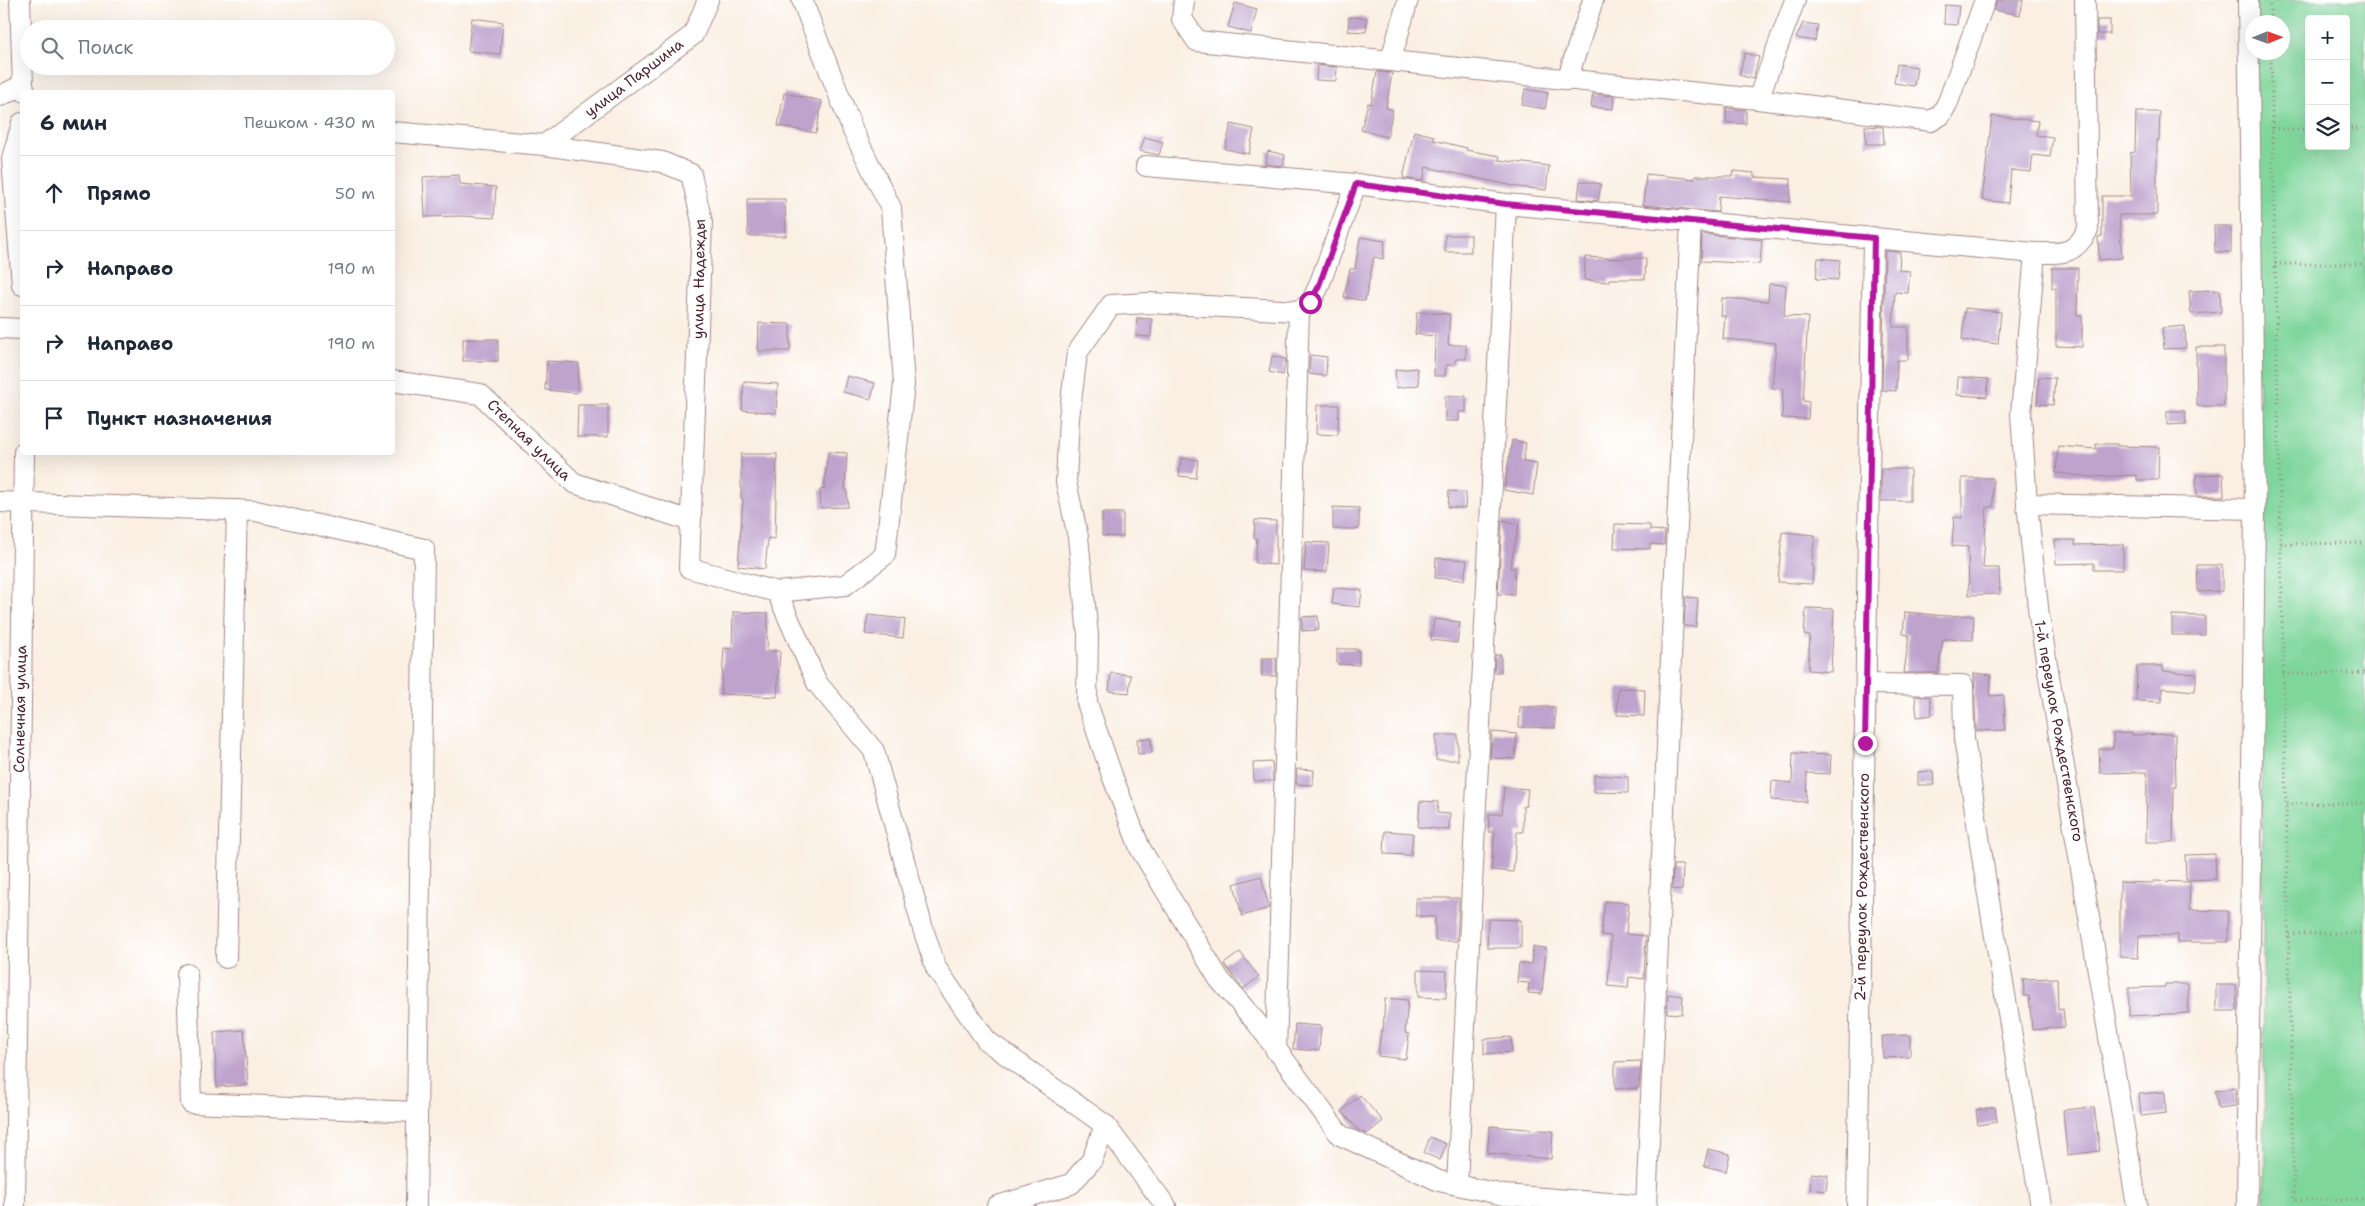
<!DOCTYPE html>
<html lang="ru">
<head>
<meta charset="utf-8">
<style>
  body { margin:0; font-family:"Shantell Sans",sans-serif; background:#f6f6f7; color:#1f2937 }
  .controls { position:absolute; right:15px; top:15px; display:grid; overflow:hidden; border-radius:5px; box-shadow:0 5px 20px #0002 }
  .controls button { width:45px; height:45px; display:grid; place-items:center; padding:0; border:0; border-bottom:1px solid #e0e1e3; background:#fff; color:#1f2937; font:25px sans-serif }
  .compass { position:absolute; left:2245px; top:15px; width:45px; height:45px; border-radius:50%; background:#fff; box-shadow:0 5px 20px #0002; rotate:89deg }
  .stop { position:absolute; width:15px; height:15px; margin:-11px; border:4px solid #b5179e; border-radius:50%; background:#fff }
  .stop.end { background:#b5179e; border-color:#fff; box-shadow:0 1px 5px #0008 }
  .list { margin:0; padding:0; list-style:none }
  h2 { display:flex; justify-content:space-between; align-items:center; height:65px; margin:0; padding:0 20px; font-size:21px }
  h2 small { font-size:16px; font-weight:400; color:#747a83 }
  .list li { display:grid; grid-template-columns:32px 1fr auto; gap:15px; align-items:center; box-sizing:border-box; height:75px; padding:0 20px; border-top:1px solid #e0e1e3 }
  .list b { display:block; font-size:19px; white-space:nowrap }
  .list em { font-size:16px; font-style:normal; color:#747a83 }
  .icon { flex:none; width:28px; height:28px; fill:none; stroke:currentColor; stroke-width:2; stroke-linecap:round; stroke-linejoin:round }
  .map { position:relative; flex:none; width:2365px; height:1206px; overflow:hidden }
  .search { position:absolute; background:#fff; box-shadow:0 5px 20px #0002; left:20px; top:20px; width:375px; height:55px; display:flex; align-items:center; gap:12px; box-sizing:border-box; padding:0 18px; border-radius:28px; color:#747a83; font-size:19px }
  .panel { position:absolute; background:#fff; box-shadow:0 5px 20px #0002; left:20px; top:90px; width:375px; height:365px; border-radius:5px }
  .map>svg:first-child { display:block }
</style>
</head>
<body>
<div class="map">
<svg width="2365" height="1206" viewBox="0 0 2365 1206">
  <rect width="100%" height="100%" fill="#fff"/>
  <filter id="ink" filterUnits="userSpaceOnUse"><feTurbulence type="fractalNoise" baseFrequency=".02" numOctaves="2"/><feDisplacementMap in="SourceGraphic" scale="10" xChannelSelector="R" yChannelSelector="G"/><feConvolveMatrix kernelMatrix="1 2 1 2 8 2 1 2 1" color-interpolation-filters="sRGB"/></filter>
  <filter id="wash" filterUnits="userSpaceOnUse"><feTurbulence type="fractalNoise" baseFrequency=".0096" numOctaves="4" result="noise"/><feDisplacementMap in="SourceGraphic" scale="20" xChannelSelector="R" yChannelSelector="G"/><feGaussianBlur stdDeviation="1.12" result="paint"/><feColorMatrix in="noise" values="0 0 0 0 0 0 0 0 0 0 0 0 0 0 0 0 0 1.4 0 .05"/><feComposite in="paint" operator="in"/></filter>
  <g filter="url(#wash)">
    <rect width="100%" height="100%" fill="#faefe2"/>
    <path fill="#7fd69b" stroke="#647a63" fill-rule="evenodd" d="M2256,0H2365V1206H2265L2256,53L2282,52V22H2256ZM2309,19H2346V146H2309Z"/>
    <g id="blocks">
      <g fill="#bea3cd">
        <path d="M1997,0H2023L2020,15L1994,10Z"/>
        <path d="M1235,3L1257,9L1251,33L1228,27Z"/>
        <path d="M1945,5L1959,6L1957,25L1944,24Z"/>
        <path d="M1349,17L1367,18L1366,32L1348,31Z"/>
        <path d="M472,18L503,22L500,54L468,51Z"/>
        <rect x="2097" y="20" width="13" height="14"/>
        <path d="M1803,23L1818,25L1815,41L1796,38Z"/>
        <path d="M1745,53L1759,57L1753,79L1739,75Z"/>
        <path d="M1897,64L1917,67L1914,86L1894,83Z"/>
        <path d="M1317,65L1337,67L1336,81L1316,80Z"/>
        <path d="M1377,72L1392,73L1386,108L1393,110L1387,137L1361,130L1368,103L1371,104Z"/>
        <path d="M1525,89L1548,93L1545,109L1522,105Z"/>
        <path d="M784,93L822,101L816,133L778,126Z"/>
        <path d="M1593,94L1614,96L1613,109L1591,107Z"/>
        <path d="M1726,108L1746,110V124L1726,123Z"/>
        <path d="M2136,112H2160L2159,140H2157V215H2119L2122,258L2099,260L2098,237L2102,236V196H2131L2130,153L2135,152Z"/>
        <path d="M1992,116L2038,121L2036,135L2053,137L2050,157L2033,155L2031,172L2011,170L2008,203L1982,200Z"/>
        <path d="M1231,124L1254,129L1249,154L1225,149Z"/>
        <path d="M1865,126L1883,127L1884,144H1866Z"/>
        <path d="M1414,131L1434,136L1433,140L1467,148L1466,150L1500,156L1499,160L1549,166L1546,190L1518,187L1426,167L1423,181L1403,178Z"/>
        <path d="M1145,137L1163,142L1159,155L1140,151Z"/>
        <path d="M1268,151L1285,155L1283,166L1265,164Z"/>
        <path d="M1734,171L1754,173V177L1791,179L1790,202L1719,196L1718,212L1643,205L1646,174L1695,179V176H1733Z"/>
        <path d="M459,175L460,184L496,187L494,218L462,216L425,217L423,177Z"/>
        <path d="M1580,181L1601,184L1598,201L1578,199Z"/>
        <path d="M747,199H785L786,236H748Z"/>
        <path d="M2214,226H2231V252H2215Z"/>
        <path d="M1702,234L1762,240L1760,264L1701,261Z"/>
        <rect x="1445" y="235" width="26" height="17"/>
        <path d="M1360,237L1385,241L1383,259L1374,257L1365,301L1344,297L1350,269H1355Z"/>
        <path d="M1885,251L1900,252L1899,270L1910,271L1908,293L1895,292L1893,327H1908V360H1897L1896,391L1882,390Z"/>
        <path d="M1585,257L1623,259V258H1646L1645,279H1609V282L1584,280Z"/>
        <path d="M1818,258L1840,260L1838,280L1816,279Z"/>
        <path d="M2052,268H2078L2077,315H2082V347L2056,346V288H2052Z"/>
        <path d="M1769,284L1786,285L1784,316L1808,317L1803,401L1809,402L1808,419L1782,418L1783,389L1772,388L1776,343L1723,339L1725,316H1721L1722,298L1768,301Z"/>
        <path d="M2220,290L2221,312L2191,314L2189,291Z"/>
        <path d="M1965,308L2001,312L1998,344L1962,340Z"/>
        <path d="M1417,312L1450,314L1448,345H1466V359H1456L1453,365H1446L1445,376H1434L1435,336L1415,334Z"/>
        <path d="M1137,318L1152,319L1151,337L1136,336Z"/>
        <path d="M759,323L790,324V351H758Z"/>
        <path d="M2185,326L2186,348L2164,349L2162,328Z"/>
        <rect x="463" y="339" width="35" height="22"/>
        <path d="M2196,347H2224V406H2197Z"/>
        <path d="M1310,355L1327,357L1326,376L1309,374Z"/>
        <path d="M1272,356L1286,359L1283,375L1269,372Z"/>
        <path d="M547,361L579,363L577,393L545,390Z"/>
        <path d="M1417,368L1419,385L1397,388L1395,370Z"/>
        <path d="M847,376L875,383L871,399L843,392Z"/>
        <path d="M1958,377L1988,379L1987,397L1957,395Z"/>
        <path d="M2039,377L2055,378L2053,405L2037,404Z"/>
        <path d="M744,382L778,384L776,413L742,410Z"/>
        <path d="M1445,396H1466V412H1459V421H1445Z"/>
        <path d="M578,405H608V437H577Z"/>
        <path d="M1317,405H1339L1338,435L1316,434Z"/>
        <path d="M2167,411H2185L2186,424L2167,425Z"/>
        <path d="M1512,440L1526,443L1523,462L1537,464L1533,495L1504,490Z"/>
        <path d="M2096,444H2117V446L2159,447L2158,480H2137V475L2092,477L2056,473L2058,446L2096,449Z"/>
        <path d="M828,452L847,453L845,489H847L848,507L821,508L820,490L824,489Z"/>
        <path d="M741,454H777L775,539L768,538L765,569L738,566L743,499H741Z"/>
        <path d="M1181,458L1198,460L1196,478L1179,476Z"/>
        <rect x="1881" y="469" width="29" height="32"/>
        <path d="M2223,474L2224,496H2197L2196,475Z"/>
        <path d="M1962,478H1993V507H1987L1983,568H1999L2000,594L1969,595L1968,547L1952,546L1954,517L1962,518Z"/>
        <path d="M1449,491L1466,492L1465,508L1448,507Z"/>
        <path d="M1333,507L1359,508V529H1333Z"/>
        <path d="M1102,513H1123V537L1102,536Z"/>
        <path d="M1255,520L1276,521V565L1255,563L1257,538H1254Z"/>
        <path d="M1502,520L1519,524L1510,568H1515L1514,595L1498,594Z"/>
        <path d="M1615,524L1650,525V530L1665,531L1664,545L1650,544V549L1614,548Z"/>
        <path d="M1782,532L1815,535L1811,566L1813,567L1812,584L1778,582Z"/>
        <path d="M2055,540H2075V545L2123,544V570H2094V563L2056,564Z"/>
        <path d="M1306,542L1329,543L1327,572L1304,571Z"/>
        <path d="M1436,558L1467,560L1464,580L1435,578Z"/>
        <path d="M2197,565H2222V591L2198,592Z"/>
        <path d="M1334,588L1362,590L1360,607L1332,604Z"/>
        <path d="M1686,597L1698,598L1696,627L1684,626Z"/>
        <path d="M1806,608L1834,609L1831,672L1808,670L1810,636L1804,635Z"/>
        <path d="M733,612L768,613L767,651H780L777,697L721,694L724,648L732,649Z"/>
        <path d="M1905,612L1945,616L1974,615L1973,640L1943,639L1938,673H1904L1909,635L1903,634Z"/>
        <path d="M868,615L905,619L903,638L865,634Z"/>
        <path d="M2172,615L2205,616V635H2172Z"/>
        <path d="M1318,616L1319,630L1302,631V617Z"/>
        <path d="M1434,619L1460,622L1457,643L1431,640Z"/>
        <path d="M1337,649H1359V665L1337,664Z"/>
        <path d="M1495,655H1501V672H1494Z"/>
        <rect x="1262" y="658" width="14" height="18"/>
        <path d="M2137,666H2163V671L2197,674L2195,691L2162,688V702L2136,701Z"/>
        <path d="M1111,673L1131,675L1129,693L1109,691Z"/>
        <path d="M1974,673L1991,675L1990,696L2004,695L2005,730L1976,731Z"/>
        <path d="M1618,688L1645,689L1644,716L1617,715Z"/>
        <path d="M1915,696L1930,697L1932,715L1917,717Z"/>
        <path d="M1520,707H1555V728L1519,727Z"/>
        <path d="M1492,732L1517,734L1515,759L1490,758Z"/>
        <path d="M2132,733V735L2175,734L2176,787H2174L2173,842H2146L2147,772L2100,773L2099,749H2113V734Z"/>
        <rect x="1436" y="735" width="22" height="25"/>
        <path d="M1151,738L1152,753L1138,754L1137,739Z"/>
        <path d="M1793,753L1831,755L1830,774L1807,773L1806,802L1771,800L1772,781L1792,783Z"/>
        <path d="M1272,762L1273,781H1254L1253,763Z"/>
        <path d="M1297,769L1314,770L1313,785L1296,784Z"/>
        <path d="M1933,771L1934,785H1918V772Z"/>
        <path d="M1594,775L1628,777V793L1594,792Z"/>
        <path d="M1504,787L1528,789L1526,806H1523V832H1517L1513,872L1491,870L1495,832H1489V814H1502Z"/>
        <path d="M1420,801L1438,802L1437,813L1450,814L1449,830L1418,827Z"/>
        <path d="M1385,831L1413,833L1411,855L1384,854Z"/>
        <path d="M2215,854L2216,879L2186,880L2185,855Z"/>
        <path d="M1673,865H1683L1682,890L1672,889Z"/>
        <path d="M1261,876L1269,908L1242,916L1234,884Z"/>
        <path d="M2154,881L2190,882L2189,910L2228,911V942H2178V935L2139,936L2138,958L2120,957V882L2154,883Z"/>
        <path d="M1416,898H1459L1457,941H1435V917L1416,916Z"/>
        <path d="M1605,901L1629,903L1626,934L1646,936L1644,979L1629,977L1628,988L1608,986L1611,936L1601,935Z"/>
        <path d="M1488,919L1521,920V948H1487Z"/>
        <path d="M1533,947L1546,948L1542,994L1528,993L1529,983L1517,982L1519,963L1531,964Z"/>
        <path d="M1240,952L1259,977L1243,989L1224,964Z"/>
        <path d="M1418,970L1447,971L1446,998L1418,997Z"/>
        <path d="M2057,978L2058,1010L2063,1009L2065,1027L2032,1030L2029,996H2024L2023,979Z"/>
        <path d="M2165,984H2188L2189,1013L2129,1016V988L2165,987Z"/>
        <path d="M2216,985H2236L2237,1011H2216Z"/>
        <path d="M1668,994L1683,996L1682,1014L1667,1013Z"/>
        <path d="M1385,998L1408,1000L1405,1033L1409,1034L1406,1059L1378,1056L1381,1030L1383,1031Z"/>
        <path d="M1295,1024L1321,1026L1319,1051L1293,1049Z"/>
        <path d="M244,1030L248,1085L217,1087L214,1032Z"/>
        <path d="M1910,1035V1057L1883,1058L1882,1036Z"/>
        <path d="M1511,1037L1512,1052L1484,1054V1039Z"/>
        <path d="M1641,1061L1639,1088L1615,1089V1062Z"/>
        <path d="M2235,1088L2236,1106L2218,1108L2215,1091Z"/>
        <path d="M2165,1092L2166,1113L2141,1116L2139,1094Z"/>
        <path d="M1360,1095L1383,1121L1367,1134L1358,1130L1342,1111Z"/>
        <path d="M1995,1107L1997,1122L1978,1125L1976,1110Z"/>
        <path d="M2094,1107L2100,1151L2067,1155L2063,1110Z"/>
        <path d="M1490,1126L1553,1131L1551,1159L1487,1153Z"/>
        <path d="M1430,1137L1446,1144L1440,1160L1424,1153Z"/>
        <path d="M1708,1149L1730,1154L1726,1171L1704,1166Z"/>
        <path d="M1811,1173L1828,1175L1826,1191L1810,1189Z"/>
      </g>
    </g>
  </g>
  <g filter="url(#ink)">
    <use href="#blocks" fill-opacity="0" stroke="#a28786" stroke-width="1"/>
    <g fill="none" stroke-linecap="round" stroke-linejoin="round">
      <defs>
        <g id="minor">
          <path d="M20,0L23,85L25,92"/>
          <path d="M1184,0L1182,19L1197,41L1758,99L1931,121L1941,115L1948,102L1985,0"/>
          <path d="M1391,59L1408,0"/>
          <path d="M1567,80L1593,0"/>
          <path d="M0,96L23,85"/>
          <path d="M1758,99L1795,0"/>
          <path d="M22,123L12,159L22,285"/>
          <path d="M392,132L544,145L662,162L691,174L702,222L689,568L777,592L817,683L874,751L923,929L936,968L987,1041L1105,1125L1166,1206"/>
          <path d="M544,145L693,35L708,0"/>
          <path d="M1146,166L1356,184L1506,204L2035,253C2063,253 2073,256 2088,230L2085,0"/>
          <path d="M1356,184L1318,288L1311,302L1299,311L1150,303L1111,305L1077,353L1069,418L1066,482L1078,537L1088,635L1087,703L1113,778L1140,848L1219,979L1257,1023L1340,1135L1439,1181L1504,1195L1647,1206"/>
          <path d="M2035,253L2021,414L2027,504L2039,616L2137,1206"/>
          <path d="M0,328L22,329"/>
          <path d="M392,381L480,394L574,483L691,521"/>
          <path d="M0,502L256,511L424,549L416,1206"/>
          <path d="M2027,504L2255,509"/>
          <path d="M777,592L845,585L885,555L904,384L891,208L853,131L802,0"/>
          <path d="M1867,684L1963,685L1964,738L1987,889L2041,1206"/>
          <path d="M226,958L237,510"/>
          <path d="M187,974L191,1103L417,1112"/>
          <path d="M1276,1051L1299,311"/>
          <path d="M1457,1185L1506,204"/>
          <path d="M15,1206L24,452"/>
          <path d="M997,1206L1071,1184L1092,1160L1105,1125"/>
          <path d="M1646,1206L1691,220"/>
          <path d="M1857,1206L1873,237"/>
          <path d="M2247,1206L2255,509L2248,0"/>
        </g>
      </defs>
      <use href="#minor" stroke="#a28786" stroke-width="22"/>
      <g stroke="#a28786" stroke-width="3" stroke-dasharray="1 4" stroke-linecap="butt">
        <path d="M2270,0V22"/>
        <path d="M2271,52L2294,1200L2365,1199"/>
        <path d="M2272,129H2309"/>
        <path d="M2346,129H2365"/>
        <path d="M2275,264H2365"/>
        <path d="M2281,544L2365,543"/>
        <path d="M2283,674L2365,673"/>
        <path d="M2286,804L2365,803"/>
        <path d="M2289,934L2365,933"/>
      </g>
      <use href="#minor" stroke="#fff" stroke-width="20"/>
    </g>
  </g>
  <g fill="none" stroke-linecap="round" stroke-linejoin="round" filter="url(#ink)">
    <path stroke="#b5179e" stroke-width="6" d="M1310,302L1318,288L1356,184L1506,204L1874,238L1865,743"/>
  </g>
  <g text-anchor="middle" dominant-baseline="central" stroke-width="4.5" stroke-linejoin="round" paint-order="stroke">
    <g font-size="15" fill="#4a1f2b" stroke="#fff">
      <text transform="translate(634 78) rotate(-37)">улица Паршина</text>
      <text transform="translate(699 279) rotate(-89)">улица Надежды</text>
      <text transform="translate(529 440) rotate(44)">Степная улица</text>
      <text transform="translate(20 709) rotate(-89)">Солнечная улица</text>
      <text transform="translate(2059 731) rotate(80)">1-й переулок Рождественского</text>
      <text transform="translate(1862 887) rotate(-89)">2-й переулок Рождественского</text>
    </g>
  </g>
</svg>
<div class="controls">
<button>+</button>
<button>−</button>
<button><svg class="icon" aria-label="layers" viewBox="0 0 24 24"><path d="M12 4l9 5-9 5-9-5zM3 14l9 5 9-5"/></svg></button>
</div>
<svg class="compass" viewBox="-18 -18 36 36"><path d="M0-13l5 13h-10z" fill="#e53935"/><path d="M0 13l5-13h-10z" fill="#747a83"/></svg>
<div class="stop" style="left:1310px;top:302px"></div>
<div class="stop end" style="left:1865px;top:743px"></div>
<div class="search"><svg class="icon" aria-label="search" viewBox="0 0 24 24"><circle cx="10" cy="10" r="6"/><path d="M15 15l6 6"/></svg>Поиск</div>
<section class="panel">
<h2>6 мин<small>Пешком · 430 m</small></h2>
<ul class="list">
<li><svg class="icon" aria-label="ahead" viewBox="0 0 24 24"><path d="M12 20V5M6 11l6-6 6 6"/></svg><div><b>Прямо</b></div><em>50 m</em></li>
<li><svg class="icon" aria-label="right" viewBox="0 0 24 24"><path d="M7 20v-9h11M14 6l5 5-5 5"/></svg><div><b>Направо</b></div><em>190 m</em></li>
<li><svg class="icon" aria-label="right" viewBox="0 0 24 24"><path d="M7 20v-9h11M14 6l5 5-5 5"/></svg><div><b>Направо</b></div><em>190 m</em></li>
<li><svg class="icon" aria-label="arrive" viewBox="0 0 24 24"><path d="M6 21V4h12l-3 4 3 4H6"/></svg><div><b>Пункт назначения</b></div></li>
</ul>
</section>
</div>
</body>
</html>
